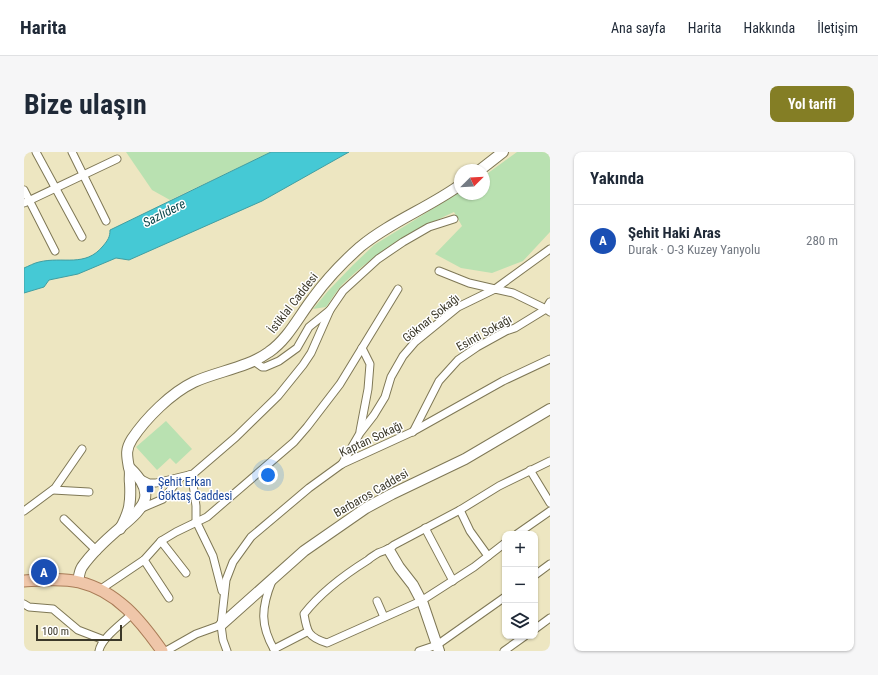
<!DOCTYPE html>
<html lang="tr">
<head>
<meta charset="utf-8">
<style>
  body { margin:0; font-family:"Roboto Condensed",sans-serif; background:#f6f6f7; color:#1f2937 }
  .controls { position:absolute; right:12px; bottom:12px; display:grid; overflow:hidden; border-radius:8px; box-shadow:0 1px 3px #0004 }
  .controls button { width:36px; height:36px; display:grid; place-items:center; padding:0; border:0; border-bottom:1px solid #e0e1e3; background:#fff; color:#1f2937; font:20px sans-serif }
  .compass { position:absolute; left:430px; top:12px; width:36px; height:36px; border-radius:50%; background:#fff; box-shadow:0 1px 3px #0004; rotate:66deg }
  .scale { position:absolute; left:12px; bottom:10px; width:86px; box-sizing:border-box; padding-left:4px; border:2px solid #3b3829; border-top:0; font-size:11px; line-height:14px; white-space:nowrap; color:#3b3829; -webkit-text-stroke:3px #fff; paint-order:stroke }
  .you { position:absolute; left:244px; top:323px; width:14px; height:14px; margin:-10px; border:3px solid #fff; border-radius:50%; background:#1a73e8; box-shadow:0 0 0 6px #1a73e833 }
  .badge { display:grid; place-items:center; width:26px; height:26px; border-radius:50%; background:#847e25; color:#fff; font-size:13px; font-weight:700 }
  .pin { position:absolute; translate:-50% -50%; border:2px solid #fff; box-shadow:0 1px 4px #0006 }
  .list { margin:0; padding:0; list-style:none }
  h2 { display:flex; justify-content:space-between; align-items:center; height:52px; margin:0; padding:0 16px; font-size:17px }
  h2 small { font-size:13px; font-weight:400; color:#747a83 }
  .list li { display:grid; grid-template-columns:26px 1fr auto; gap:12px; align-items:center; box-sizing:border-box; height:72px; padding:0 16px; border-top:1px solid #e0e1e3 }
  .list b { display:block; font-size:15px; white-space:nowrap }
  .list p { margin:0; font-size:13px; white-space:nowrap; color:#747a83 }
  .list em { font-size:13px; font-style:normal; color:#747a83 }
  .icon { flex:none; width:22px; height:22px; fill:none; stroke:currentColor; stroke-width:2; stroke-linecap:round; stroke-linejoin:round }
  .map { position:relative; flex:none; width:526px; height:499px; overflow:hidden; border-radius:8px }
  header { display:flex; align-items:center; gap:24px; box-sizing:border-box; height:56px; padding:0 20px; background:#fff; border-bottom:1px solid #e0e1e3 }
  header strong { font-size:19px }
  nav { display:flex; gap:22px; margin-inline-start:auto; font-size:14px }
  .intro { display:flex; align-items:center; justify-content:space-between; box-sizing:border-box; height:96px; padding:0 24px }
  h1 { margin:0; font-size:28px }
  .button { padding:10px 18px; border-radius:8px; background:#847e25; color:#fff; font-size:14px; font-weight:700 }
  main { display:flex; gap:24px; padding:0 24px }
  aside { flex:1; background:#fff; border-radius:8px; box-shadow:0 1px 3px #0004 }
  .map>svg:first-child { display:block }
</style>
</head>
<body>
<header>
<strong>Harita</strong>
<nav><a>Ana sayfa</a><a>Harita</a><a>Hakkında</a><a>İletişim</a></nav>
</header>
<div class="intro"><h1>Bize ulaşın</h1><a class="button">Yol tarifi</a></div>
<main>
<div class="map">
<svg width="526" height="499" viewBox="0 0 526 499">
  <rect width="100%" height="100%" fill="#ede6c1"/>
  <g fill="#b9e1b1">
    <path d="M102,0H247L146,48L128,38Z"/>
    <path d="M493,0H526V80L499,109L468,121L437,116L411,102L438,74L430,60C390,78 352,100 321,130C313,137 308,147 302,155L289,157L304,139L329,113L350,93L436,40V42H460V24Z"/>
    <path d="M142,269L168,297L152,312L146,306L133,318L112,295Z"/>
  </g>
  <path fill="#45c9d5" stroke="#429ea1" d="M247,0H325L238,49L105,108L92,106L54,122L25,128L20,135L0,141V116C5,114 10,111 15,110C39,104 61,116 79,94C84,88 86,85 86,78Z"/>
  <g fill="none" stroke-linecap="round" stroke-linejoin="round">
    <defs>
      <g id="street">
        <path d="M12,0L58,85"/>
        <path d="M48,0L82,69"/>
        <path d="M0,38L31,99"/>
        <path d="M0,51L93,7"/>
        <path d="M415,119L445,131L471,137L526,97"/>
        <path d="M230,209L238,215H241L255,209L273,196L285,175L306,158L319,139L354,107L379,90L405,75L430,67"/>
        <path d="M336,279L344,237L346,212L338,196"/>
        <path d="M389,280L415,229L434,208L453,195L482,179L491,176L522,157L526,150"/>
        <path d="M318,312L336,281L350,263L361,245L367,225L379,204L391,190L434,155L471,137L489,141L522,157L526,160"/>
        <path d="M506,318L526,351"/>
        <path d="M165,323L169,332L172,354V369L189,404L198,439"/>
        <path d="M117,327L125,331H132L169,322L212,285L254,244L279,213L287,201L306,158"/>
        <path d="M29,338L65,340"/>
        <path d="M118,356L139,347L156,326"/>
        <path d="M436,358L446,379L464,404"/>
        <path d="M0,359L31,336L58,297"/>
        <path d="M40,367L73,399"/>
        <path d="M401,376L429,429"/>
        <path d="M493,382L526,359"/>
        <path d="M137,389L162,421"/>
        <path d="M481,391L450,415L397,449L303,491C284,485 283,480 280,462C297,440 320,423 344,408C347,405 351,403 354,401C361,398 365,398 370,393L436,358L475,334L526,309"/>
        <path d="M120,408L145,446"/>
        <path d="M511,423L526,412"/>
        <path d="M248,429C237,456 236,474 251,499"/>
        <path d="M77,437L120,408L137,389L152,380L183,365L270,290L283,275L316,232L374,137"/>
        <path d="M353,449L360,465"/>
        <path d="M0,452L5,455L29,457L54,478L80,488"/>
        <path d="M511,477L526,466"/>
        <path d="M250,497L283,480"/>
        <path d="M75,499C77,486 99,471 109,461"/>
        <path d="M142,499L172,482L197,473"/>
        <path d="M203,499L199,488L197,473L202,428L209,410L227,385L285,336L318,312L388,280L479,229L526,207"/>
        <path d="M395,499L413,493L481,445"/>
        <path d="M480,499L501,484"/>
      </g>
      <g id="secondary">
        <path d="M456,18L479,0"/>
        <path d="M96,377C106,359 107,350 106,331C105,326 107,320 105,316C103,304 101,298 108,287C122,266 147,241 170,230C194,219 223,216 245,200C264,187 275,164 289,146C302,128 319,110 336,95C366,70 404,56 436,33"/>
        <path d="M365,398L375,415L389,433L399,452L415,499"/>
        <path d="M54,430C55,425 55,420 58,415C67,402 84,386 97,375C121,355 133,342 106,316"/>
        <path d="M197,473L280,399L342,356L368,342L441,307L526,257"/>
      </g>
      <path id="primary" d="M0,429C18,428 38,426 55,430C93,439 117,469 138,499"/>
    </defs>
    <use href="#street" stroke="#7f7856" stroke-width="9"/>
    <use href="#secondary" stroke="#7f7856" stroke-width="12"/>
    <use href="#primary" stroke="#a97c57" stroke-width="13"/>
    <use href="#street" stroke="#fff" stroke-width="7"/>
    <use href="#secondary" stroke="#fff" stroke-width="10"/>
    <use href="#primary" stroke="#efc6a9" stroke-width="11"/>
  </g>
  <rect fill="#1a4fb4" stroke="#fff" stroke-width="1.5" x="122" y="333" width="8" height="8" rx="2"/>
  <g text-anchor="middle" dominant-baseline="central" stroke-width="3" stroke-linejoin="round" paint-order="stroke">
    <g font-size="12" fill="#3b3829" stroke="#fff">
      <text transform="translate(269 151) rotate(-52)">İstiklal Caddesi</text>
      <text transform="translate(407 166) rotate(-39)">Göknar Sokağı</text>
      <text transform="translate(460 181) rotate(-29)">Esinti Sokağı</text>
      <text transform="translate(347 287) rotate(-25)">Kaptan Sokağı</text>
      <text transform="translate(347 341) rotate(-30)">Barbaros Caddesi</text>
    </g>
    <g font-size="12" fill="#164399" stroke="#fff" text-anchor="start">
      <text x="134" y="330">Şehit Erkan<tspan x="134" dy="14">Göktaş Caddesi</tspan></text>
    </g>
    <g font-size="13" font-style="italic" fill="#0c474c" stroke="#fff">
      <text transform="translate(140 61) rotate(-27)">Sazlıdere</text>
    </g>
  </g>
</svg>
<div class="controls">
<button>+</button>
<button>−</button>
<button><svg class="icon" aria-label="layers" viewBox="0 0 24 24"><path d="M12 4l9 5-9 5-9-5zM3 14l9 5 9-5"/></svg></button>
</div>
<svg class="compass" viewBox="-18 -18 36 36"><path d="M0-13l5 13h-10z" fill="#e53935"/><path d="M0 13l5-13h-10z" fill="#747a83"/></svg>
<div class="scale">100 m</div>
<div class="you"></div>
<div class="pin badge" style="left:20px;top:420px;background:#1a4fb4">A</div>
</div>
<aside>
<h2>Yakında<small></small></h2>
<ul class="list">
<li><span class="badge" style="background:#1a4fb4">A</span><div><b>Şehit Haki Aras</b><p>Durak · O-3 Kuzey Yanyolu</p></div><em>280 m</em></li>
</ul>
</aside>
</main>
</body>
</html>
